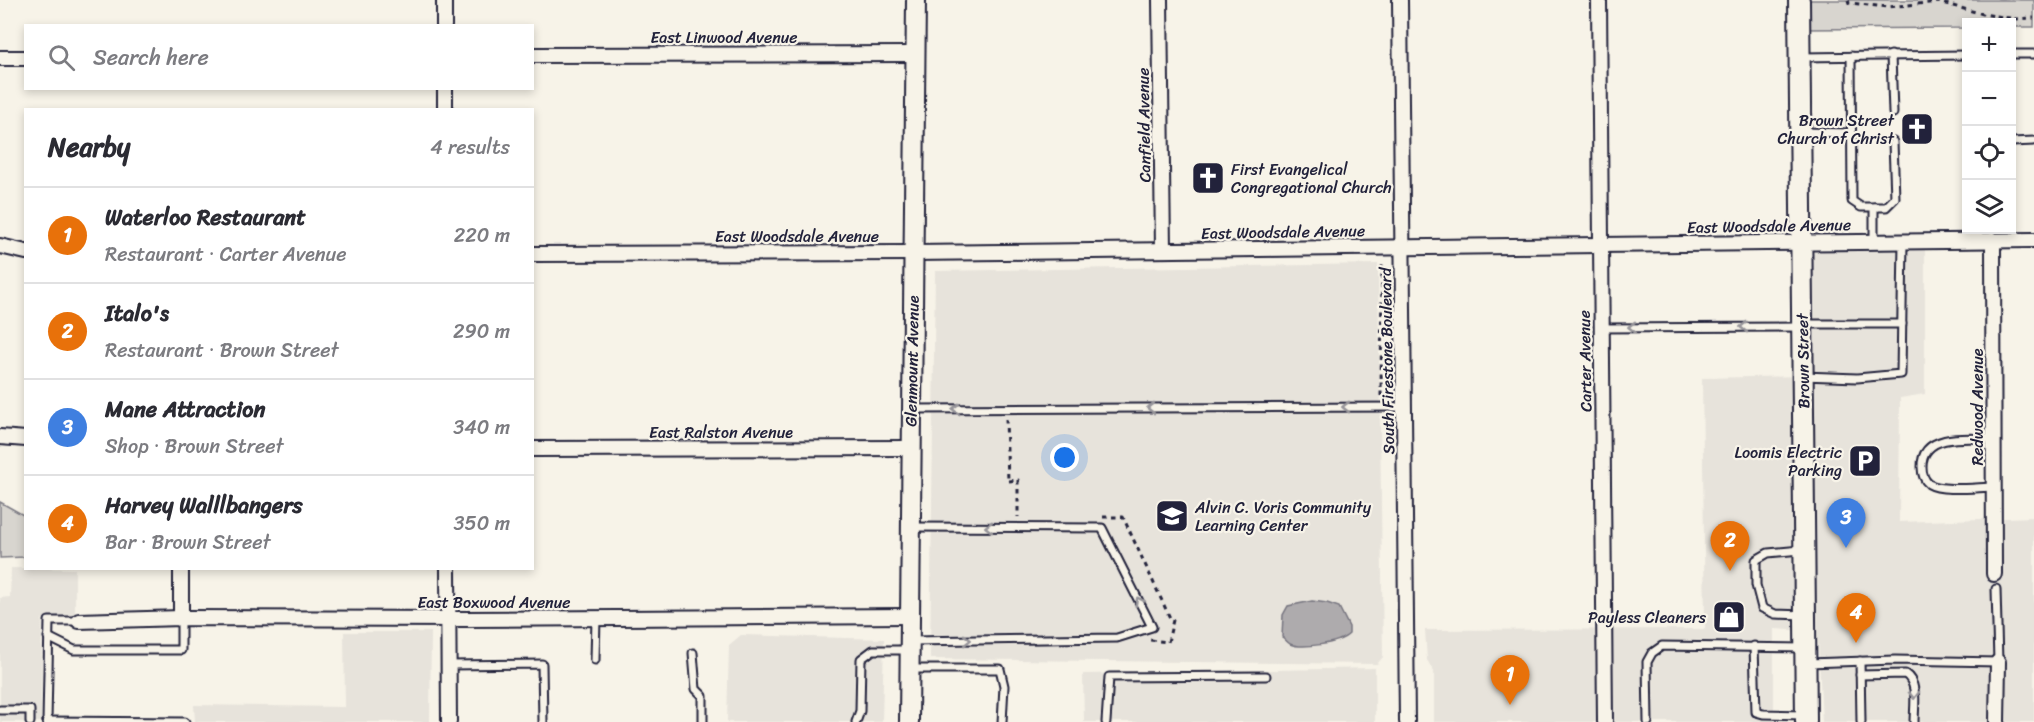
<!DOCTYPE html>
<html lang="en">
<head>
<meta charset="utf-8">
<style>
  body { margin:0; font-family:Sriracha,sans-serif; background:#f2f2f3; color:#2b2b33 }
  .controls { position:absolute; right:18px; top:18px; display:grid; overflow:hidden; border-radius:0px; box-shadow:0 3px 9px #0003 }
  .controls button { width:54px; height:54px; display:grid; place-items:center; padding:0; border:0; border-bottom:2px solid #e1e1e2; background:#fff; color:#2b2b33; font:30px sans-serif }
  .you { position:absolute; left:1065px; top:458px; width:21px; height:21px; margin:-15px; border:4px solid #fff; border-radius:50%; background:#1a73e8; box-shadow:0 0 0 9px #1a73e833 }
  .badge { display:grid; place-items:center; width:39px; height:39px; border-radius:50%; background:#d93025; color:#fff; font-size:20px; font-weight:700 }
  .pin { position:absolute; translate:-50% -50px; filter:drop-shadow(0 2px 3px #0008) }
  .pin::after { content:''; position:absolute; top:32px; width:21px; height:18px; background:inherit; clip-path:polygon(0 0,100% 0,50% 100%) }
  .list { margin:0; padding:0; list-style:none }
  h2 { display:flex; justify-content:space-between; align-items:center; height:78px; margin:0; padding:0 24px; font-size:26px }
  h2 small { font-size:20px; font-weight:400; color:#7c7c81 }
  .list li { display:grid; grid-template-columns:39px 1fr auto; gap:18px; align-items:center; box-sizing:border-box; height:96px; padding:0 24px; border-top:2px solid #e1e1e2 }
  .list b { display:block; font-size:22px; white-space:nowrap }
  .list p { margin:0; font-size:20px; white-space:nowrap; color:#7c7c81 }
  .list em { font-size:20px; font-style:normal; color:#7c7c81 }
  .icon { flex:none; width:33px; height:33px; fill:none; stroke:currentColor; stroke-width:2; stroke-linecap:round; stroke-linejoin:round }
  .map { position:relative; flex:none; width:2034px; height:722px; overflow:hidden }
  .search { position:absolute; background:#fff; box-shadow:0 3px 9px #0003; left:24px; top:24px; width:510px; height:66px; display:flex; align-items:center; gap:15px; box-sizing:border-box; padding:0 21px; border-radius:0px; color:#7c7c81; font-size:22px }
  .panel { position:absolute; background:#fff; box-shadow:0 3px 9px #0003; left:24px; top:108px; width:510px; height:462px; border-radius:0px }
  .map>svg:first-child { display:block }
</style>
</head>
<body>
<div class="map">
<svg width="2034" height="722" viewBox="0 0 2034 722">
  <rect width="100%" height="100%" fill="#f7f3e8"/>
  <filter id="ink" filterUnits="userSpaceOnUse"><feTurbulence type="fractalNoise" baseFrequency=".0167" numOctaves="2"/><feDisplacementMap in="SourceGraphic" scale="12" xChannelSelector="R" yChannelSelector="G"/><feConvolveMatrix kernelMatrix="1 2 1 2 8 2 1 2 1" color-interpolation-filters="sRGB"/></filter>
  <g filter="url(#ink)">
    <g fill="#e7e3db">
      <path d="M1925,248V394L1900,398L1899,522L2034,517V722H1822L1815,569L1810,253L1837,249Z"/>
      <path d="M1378,264L1383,657L1377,664L930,659L935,271Z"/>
      <path d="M1803,376L1806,631L1774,629V722H1434V672L1427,660L1425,630L1705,629L1702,378Z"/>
      <path d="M11,568L75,569V617L42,619L41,722H0V598L10,597Z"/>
      <path d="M344,632H431L430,722H195L194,705L345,707Z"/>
      <path d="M741,635L884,639L882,722H727L729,645Z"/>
      <path d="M1375,668V722H1084L1083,674Z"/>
    </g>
    <g fill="#d8d5cf" stroke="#7d7c85" stroke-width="1.5">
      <path d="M1799,0H2034V27H2012V22H1966V28L1800,29Z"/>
      <path d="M0,502L25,516V557L0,558Z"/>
    </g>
    <path fill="#aeabad" stroke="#76747f" stroke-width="1.5" d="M1312,601L1327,603L1339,607L1349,627V634C1339,644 1302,649 1290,644C1287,642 1285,639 1282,637L1283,615L1288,606Z"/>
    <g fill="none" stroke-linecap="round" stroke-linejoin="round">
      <defs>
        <g id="service">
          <path d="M2012,54H2034"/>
          <path d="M1891,55L1893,113"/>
          <path d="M1851,56L1852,201L1861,207H1886L1895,198L1893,142"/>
          <path d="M1800,57L1966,55"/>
          <path d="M1801,132L1852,133"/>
          <path d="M2012,142L2034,141"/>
          <path d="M1874,207V241"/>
          <path d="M1802,324H1902"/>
          <path d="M1601,328L1800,327"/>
          <path d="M1803,376L1857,378L1901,374L1903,241"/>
          <path d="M912,409L1404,407"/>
          <path d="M1994,439C1970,438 1921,432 1922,467C1922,473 1924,480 1929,484C1942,492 1978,487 1994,487"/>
          <path d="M1801,550L1768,553L1756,560V585L1762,608L1775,614L1804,615"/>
          <path d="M48,637L74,650H181V618"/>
          <path d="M911,641L1117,638L1152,627L1102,528L912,527"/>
          <path d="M1754,646L1756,712L1763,714L1803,715"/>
          <path d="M693,653L696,689L703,696V722"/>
          <path d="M595,660L596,618"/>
          <path d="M1860,661L1861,722"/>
          <path d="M1808,663L1895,660L1998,662L1996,589"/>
          <path d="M449,665L542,664L543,722"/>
          <path d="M912,669H1000L1004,686L1002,722"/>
          <path d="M1860,675L1905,674C1919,683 1914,707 1914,722"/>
          <path d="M0,710H30V722"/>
          <path d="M47,721L185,722"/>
          <path d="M47,722L49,621H79"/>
          <path d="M856,722L860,711L861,659L873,650H909"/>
          <path d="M1106,722L1109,677L1266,676"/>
          <path d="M1648,722L1647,662L1652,653L1662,646L1803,648"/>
        </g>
        <g id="minor">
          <path d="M444,0V26"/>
          <path d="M1160,0L1163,250"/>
          <path d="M1400,0L1407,722"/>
          <path d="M1599,0L1605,722"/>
          <path d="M532,55L915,54"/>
          <path d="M0,58H26"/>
          <path d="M445,88V110"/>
          <path d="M1993,240L1994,574"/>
          <path d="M0,246L26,252"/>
          <path d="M532,254L913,253L2034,240"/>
          <path d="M0,437L26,439"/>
          <path d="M532,449L910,448"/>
          <path d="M448,568L449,722"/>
          <path d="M181,618V568"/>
          <path d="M79,621L181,618L465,619L909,616"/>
          <path d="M1997,722L1998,662"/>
        </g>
        <path id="tertiary" d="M909,722L916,0"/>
        <path id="secondary" d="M1799,0L1806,722"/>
      </defs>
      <use href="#service" stroke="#22223b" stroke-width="11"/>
      <use href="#minor" stroke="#22223b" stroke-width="18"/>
      <use href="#tertiary" stroke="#22223b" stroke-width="22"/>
      <use href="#secondary" stroke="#22223b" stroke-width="24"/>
      <g stroke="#22223b" stroke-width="3" stroke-dasharray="4.5 4.5" stroke-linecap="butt">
        <path d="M1848,0L1849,3L1888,7L1938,2L1983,14L2016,19L2034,18"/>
        <path d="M1381,396L1382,262"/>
        <path d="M1006,419L1008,481L1018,480V517"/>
        <path d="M1103,517H1123L1170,618L1173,620L1168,642L1150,640"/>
      </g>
      <use href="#service" stroke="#f7f3e8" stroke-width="7"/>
      <use href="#minor" stroke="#f7f3e8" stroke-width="14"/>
      <use href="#tertiary" stroke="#f7f3e8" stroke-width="18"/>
      <use href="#secondary" stroke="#f7f3e8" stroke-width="20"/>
    </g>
    <defs><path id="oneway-chevron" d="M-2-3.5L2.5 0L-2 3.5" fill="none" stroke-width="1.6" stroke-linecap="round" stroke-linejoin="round" transform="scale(1.5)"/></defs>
    <g stroke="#97959a">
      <use href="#oneway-chevron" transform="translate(1632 327) rotate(-180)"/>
      <use href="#oneway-chevron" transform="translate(1744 327) rotate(180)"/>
      <use href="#oneway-chevron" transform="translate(1346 407) rotate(180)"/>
      <use href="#oneway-chevron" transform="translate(1151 408) rotate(180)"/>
      <use href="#oneway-chevron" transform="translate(956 409) rotate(180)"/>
      <use href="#oneway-chevron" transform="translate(989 527) rotate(-180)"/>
      <use href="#oneway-chevron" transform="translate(1139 601) rotate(-117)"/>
      <use href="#oneway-chevron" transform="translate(967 640) rotate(-1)"/>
      <use href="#oneway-chevron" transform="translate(1914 695) rotate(89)"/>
    </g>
  </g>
  <defs>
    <symbol id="church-square" viewBox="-11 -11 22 22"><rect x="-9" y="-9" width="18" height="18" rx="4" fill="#22223b" stroke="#f7f3e8"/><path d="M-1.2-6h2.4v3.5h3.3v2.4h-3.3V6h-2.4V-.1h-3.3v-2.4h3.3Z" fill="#fff"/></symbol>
    <symbol id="parking-square" viewBox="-11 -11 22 22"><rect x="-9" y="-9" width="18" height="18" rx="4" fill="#22223b" stroke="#f7f3e8"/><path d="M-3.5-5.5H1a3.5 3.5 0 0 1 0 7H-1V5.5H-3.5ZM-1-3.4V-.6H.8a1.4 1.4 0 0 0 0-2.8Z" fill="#fff"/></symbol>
    <symbol id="school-square" viewBox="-11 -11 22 22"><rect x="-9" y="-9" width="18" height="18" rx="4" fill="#22223b" stroke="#f7f3e8"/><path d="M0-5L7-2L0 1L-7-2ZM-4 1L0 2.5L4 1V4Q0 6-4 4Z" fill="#fff"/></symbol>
    <symbol id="shop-square" viewBox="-11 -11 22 22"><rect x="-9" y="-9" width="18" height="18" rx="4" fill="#22223b" stroke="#f7f3e8"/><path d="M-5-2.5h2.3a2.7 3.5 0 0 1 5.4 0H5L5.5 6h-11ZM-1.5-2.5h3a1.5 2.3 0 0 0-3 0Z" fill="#fff"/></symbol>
  </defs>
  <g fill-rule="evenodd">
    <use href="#church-square" x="1898" y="110" width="38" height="38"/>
    <use href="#church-square" x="1189" y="159" width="38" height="38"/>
    <use href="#parking-square" x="1846" y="442" width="38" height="38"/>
    <use href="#school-square" x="1153" y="497" width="38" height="38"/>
    <use href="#shop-square" x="1710" y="598" width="38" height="38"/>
  </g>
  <g text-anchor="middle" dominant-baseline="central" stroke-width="4.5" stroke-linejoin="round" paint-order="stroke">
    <g font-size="16" fill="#22223b" stroke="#f7f3e8">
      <text x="724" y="37">East Linwood Avenue</text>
      <text transform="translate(1144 125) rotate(-91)">Canfield Avenue</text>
      <text transform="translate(1769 226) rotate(-1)">East Woodsdale Avenue</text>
      <text transform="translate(1283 232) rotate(-1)">East Woodsdale Avenue</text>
      <text x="797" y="236">East Woodsdale Avenue</text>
      <text transform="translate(912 361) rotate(-89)">Glenmount Avenue</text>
      <text transform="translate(1387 361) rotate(-91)">South Firestone Boulevard</text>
      <text transform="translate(1585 361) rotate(-91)">Carter Avenue</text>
      <text transform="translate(1803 361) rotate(-91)">Brown Street</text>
      <text transform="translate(1977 407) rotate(-90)">Redwood Avenue</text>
      <text x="721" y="432">East Ralston Avenue</text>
      <text x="494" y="602">East Boxwood Avenue</text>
    </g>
    <g font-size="16" fill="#22223b" stroke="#f7f3e8" text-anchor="end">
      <text x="1894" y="120">Brown Street<tspan x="1894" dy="18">Church of Christ</tspan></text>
      <text x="1231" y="169" text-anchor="start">First Evangelical<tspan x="1231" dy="18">Congregational Church</tspan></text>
      <text x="1842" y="452">Loomis Electric<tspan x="1842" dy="18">Parking</tspan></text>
      <text x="1195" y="507" text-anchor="start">Alvin C. Voris Community<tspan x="1195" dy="18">Learning Center</tspan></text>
      <text x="1706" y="617">Payless Cleaners</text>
    </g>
  </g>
</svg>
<div class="controls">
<button>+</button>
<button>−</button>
<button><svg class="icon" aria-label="locate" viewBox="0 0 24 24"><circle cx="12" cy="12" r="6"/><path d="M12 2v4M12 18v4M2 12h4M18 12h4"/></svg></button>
<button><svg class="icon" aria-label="layers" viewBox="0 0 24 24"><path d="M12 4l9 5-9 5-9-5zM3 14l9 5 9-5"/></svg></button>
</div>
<div class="you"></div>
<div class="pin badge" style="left:1510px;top:705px;background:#e8710a">1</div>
<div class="pin badge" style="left:1730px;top:571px;background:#e8710a">2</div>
<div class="pin badge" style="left:1846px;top:548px;background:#3f7fe0">3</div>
<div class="pin badge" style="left:1856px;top:643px;background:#e8710a">4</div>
<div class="search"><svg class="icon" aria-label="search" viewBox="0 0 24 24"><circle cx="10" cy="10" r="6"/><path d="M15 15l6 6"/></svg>Search here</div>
<section class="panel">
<h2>Nearby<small>4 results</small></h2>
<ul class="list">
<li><span class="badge" style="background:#e8710a">1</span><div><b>Waterloo Restaurant</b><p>Restaurant · Carter Avenue</p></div><em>220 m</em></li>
<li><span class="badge" style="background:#e8710a">2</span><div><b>Italo's</b><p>Restaurant · Brown Street</p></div><em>290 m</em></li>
<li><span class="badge" style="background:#3f7fe0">3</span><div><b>Mane Attraction</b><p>Shop · Brown Street</p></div><em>340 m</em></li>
<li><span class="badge" style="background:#e8710a">4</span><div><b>Harvey Walllbangers</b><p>Bar · Brown Street</p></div><em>350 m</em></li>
</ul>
</section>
</div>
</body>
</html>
